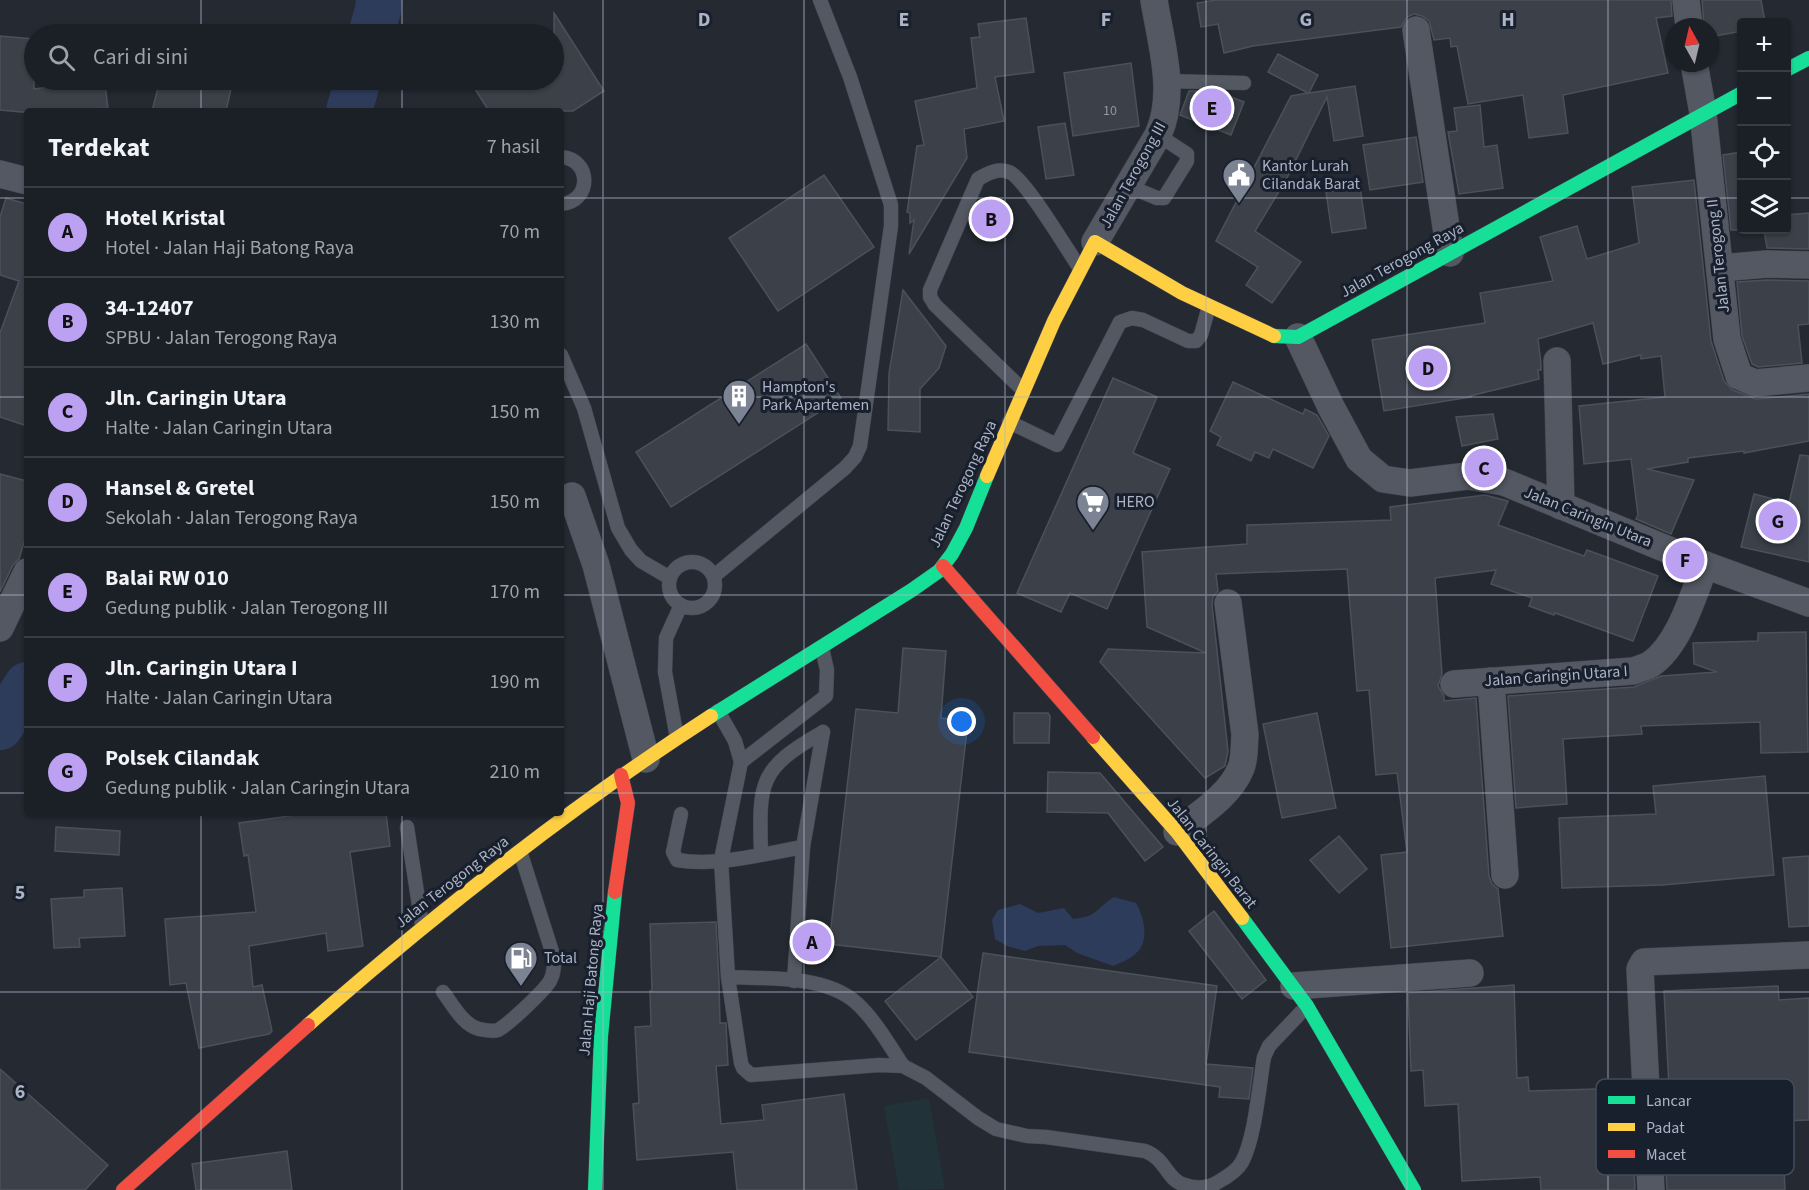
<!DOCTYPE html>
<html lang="id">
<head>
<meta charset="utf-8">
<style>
  body { margin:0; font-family:"Source Sans 3",sans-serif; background:#24272e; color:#f1f3f6 }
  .controls { position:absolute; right:18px; top:18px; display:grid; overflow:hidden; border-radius:6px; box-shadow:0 2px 4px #0004 }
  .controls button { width:54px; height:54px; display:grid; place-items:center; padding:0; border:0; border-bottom:2px solid #393d43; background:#1b1f26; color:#f1f3f6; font:30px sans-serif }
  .compass { position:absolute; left:1665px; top:18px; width:54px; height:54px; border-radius:50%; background:#1b1f26; box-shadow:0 2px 4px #0004; rotate:352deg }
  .you { position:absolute; left:962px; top:722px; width:21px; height:21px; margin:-15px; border:4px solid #fff; border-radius:50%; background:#1a73e8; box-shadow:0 0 0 9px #1a73e833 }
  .badge { display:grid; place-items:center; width:39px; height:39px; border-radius:50%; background:#bca0f2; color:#111; font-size:20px; font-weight:700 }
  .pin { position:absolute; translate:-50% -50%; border:3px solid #fff; box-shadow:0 2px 6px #0006 }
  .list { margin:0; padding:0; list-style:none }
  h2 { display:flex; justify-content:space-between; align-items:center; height:78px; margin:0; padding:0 24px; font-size:26px }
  h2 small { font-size:20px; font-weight:400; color:#a0a2a7 }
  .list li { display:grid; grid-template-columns:39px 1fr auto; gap:18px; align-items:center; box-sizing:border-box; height:90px; padding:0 24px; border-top:2px solid #393d43 }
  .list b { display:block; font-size:22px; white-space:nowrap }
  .list p { margin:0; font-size:20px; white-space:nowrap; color:#a0a2a7 }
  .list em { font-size:20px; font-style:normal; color:#a0a2a7 }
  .icon { flex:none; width:33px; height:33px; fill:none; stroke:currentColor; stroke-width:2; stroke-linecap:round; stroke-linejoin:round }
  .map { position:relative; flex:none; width:1809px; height:1190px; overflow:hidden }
  .search { position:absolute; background:#1b1f26; box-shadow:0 2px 4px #0004; left:24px; top:24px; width:540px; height:66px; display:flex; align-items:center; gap:15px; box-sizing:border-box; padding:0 21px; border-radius:33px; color:#a0a2a7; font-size:22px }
  .panel { position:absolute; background:#1b1f26; box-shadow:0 2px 4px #0004; left:24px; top:108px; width:540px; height:708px; border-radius:6px }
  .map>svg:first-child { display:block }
</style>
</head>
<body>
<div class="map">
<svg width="1809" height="1190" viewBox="0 0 1809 1190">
  <rect width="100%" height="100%" fill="#242932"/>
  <path fill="#213339" d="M929,1098L945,1189L899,1190L884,1106Z"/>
  <path fill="#2e3c5b" d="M1114,897L1136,903C1144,917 1151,943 1134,955C1128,960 1120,963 1113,966L1077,953L1065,945L1038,946L1025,951L1007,946L995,939L992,920L998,910L1020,904L1038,913L1064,908L1073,919C1099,916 1094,910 1114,897Z"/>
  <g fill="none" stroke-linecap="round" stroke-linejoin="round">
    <g stroke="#2e3c5b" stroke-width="46">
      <path d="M371,34L378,10L379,0"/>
      <path d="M349,111L358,80"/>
      <path d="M0,727L27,685"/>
    </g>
  </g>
  <g fill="#3c4049" stroke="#4b515a" stroke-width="1.5">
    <path d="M1216,0H1671L1672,16L1656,18L1668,73L1563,95L1568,133L1529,138L1523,95L1468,104L1457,46L1451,47L1450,38L1434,40L1429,21L1422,16L1414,14L1407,17L1401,27L1253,46L1224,53L1218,24L1201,27L1197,3Z"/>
    <path d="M1702,0H1761L1765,22H1742V31L1710,37V27H1704Z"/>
    <path d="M554,13L604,91L573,111H489L469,80H554Z"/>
    <path d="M1026,18L1034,72L995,77L1004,121L964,129L967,158L909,254L914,220L910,223V213L907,212L917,146L924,145L915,101L977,88L971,38L980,37L978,24Z"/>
    <path d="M0,36L34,39V89L65,85V89L105,84L108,108L80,111L21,112L0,110Z"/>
    <path d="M1278,54L1318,75L1309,93L1355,86L1363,136L1334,141L1327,97L1286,180L1255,231L1301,262L1272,303L1246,285L1258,267L1216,241L1291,96L1308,93L1268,72Z"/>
    <path d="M1131,63L1139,126L1073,136L1064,73Z"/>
    <path d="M160,80H233L226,111H152Z"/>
    <path d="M1189,91H1216L1244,102L1231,135L1180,115Z"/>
    <path d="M1480,105L1484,147L1497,145L1503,188L1459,194L1448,132L1457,131L1454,108Z"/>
    <path d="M1065,123L1074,175L1046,179L1038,127Z"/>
    <path d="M1416,137L1423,182L1370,190L1363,145Z"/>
    <path d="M1742,152V230H1731L1723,155Z"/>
    <path d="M824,175L874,247L778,311L729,238Z"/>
    <path d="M1694,180L1711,341L1724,381L1733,390L1756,399L1809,394V441L1744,453V451L1688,458V462L1647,469L1694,480L1671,534L1636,519L1638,515L1631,459L1584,464L1579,406L1665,397L1661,356L1641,359V355L1603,364L1593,323L1538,339L1541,364V370H1538L1539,379L1470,396L1471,397L1384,411L1372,340L1485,323L1480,293L1553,281L1540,237L1577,226L1587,259L1639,243L1632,187Z"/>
    <path d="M1360,187L1366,228L1332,233L1326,192Z"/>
    <path d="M6,198L27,204V426L0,417V333L19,281L0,275V217Z"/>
    <path d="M1809,213V249L1767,248L1764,230H1786V215Z"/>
    <path d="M1767,280L1809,281V324L1798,325L1802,363L1758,367L1752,364L1742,336L1737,282Z"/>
    <path d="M903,290L946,346L939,368L920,389V432L888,430L889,373Z"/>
    <path d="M806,344L841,398L671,507L636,452Z"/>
    <path d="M1113,378L1157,397L1133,453L1170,469L1107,609L1070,593L1061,612L1017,593Z"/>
    <path d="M1233,382L1303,414L1305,409L1317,415L1329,436L1313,468L1273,449L1269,458L1255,452L1251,461L1217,445L1221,437L1210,431Z"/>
    <path d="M1493,414L1498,439L1462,446L1456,417Z"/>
    <path d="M1800,455L1809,456V562L1741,547L1754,494L1789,503Z"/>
    <path d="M0,474L27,481V532L19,559L13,565L0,592Z"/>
    <path d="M1485,495L1508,501L1498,525L1584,556L1587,550L1658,576L1633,641L1555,613L1554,615L1529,606L1532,598L1491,584L1496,570L1435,578L1442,674L1438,686L1444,696V701L1476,698L1489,876L1492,884L1498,889L1503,936L1391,948L1381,855L1407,852L1397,773L1376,775L1369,690L1357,691L1347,569L1216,574L1218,591L1213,597L1212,605L1228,751L1225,766L1205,778L1100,662L1108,649L1206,653L1147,627L1142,552L1247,544V525L1391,520L1390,507Z"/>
    <path d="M1806,632L1808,752L1761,753L1760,722L1641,726L1642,734L1563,739L1567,804L1516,808L1508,696L1634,687L1661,676L1717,672L1694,664L1693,643L1758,641V633Z"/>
    <path d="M903,648L946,651L941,718L968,721L941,957L829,944L856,709L898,713Z"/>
    <path d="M1014,713H1048L1050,716L1049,743H1014Z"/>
    <path d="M1317,713L1336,808L1282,818L1263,724Z"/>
    <path d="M1048,772L1100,773L1163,847L1145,861L1108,813L1047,812Z"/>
    <path d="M1765,776L1774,875L1663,885L1562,888L1559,818L1656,814L1653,786Z"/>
    <path d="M310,813H386L390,846L350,852L363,946L328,951L326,933L249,946L253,987L262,985L272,1031L269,1034L199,1048L186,983L170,985L165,919L256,912L248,855L244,856L239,823Z"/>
    <path d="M56,827L120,831L119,855L55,851Z"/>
    <path d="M1339,836L1367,869L1339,893L1310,860Z"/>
    <path d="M1809,856V926L1789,927L1783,858Z"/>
    <path d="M122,888L125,936L79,938L80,947L54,948L51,899L84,897V890Z"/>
    <path d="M1214,911L1266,980L1242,999L1189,931Z"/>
    <path d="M716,922L719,981L720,1023H726L728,1065L716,1066L721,1124L764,1120L762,1105L844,1094L857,1190H737L733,1152L637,1160L633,1104L639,1103L635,1027L651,1026L650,991H652L650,924Z"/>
    <path d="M983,953L1217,986L1206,1064L1253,1068L1249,1099L1219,1097L1220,1087L969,1052Z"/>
    <path d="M941,957L973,997L916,1040L885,1001Z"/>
    <path d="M1514,985L1517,1078L1528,1077L1529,1091L1630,1088L1635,1190H1541L1540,1177L1462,1181L1458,1104L1425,1106L1423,1070L1411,1071L1408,993Z"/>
    <path d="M1778,986L1779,1000L1809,998V1120L1782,1121L1785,1190H1667L1662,1087H1669L1664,991Z"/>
    <path d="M0,1069L108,1165L85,1190H0Z"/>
    <path d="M287,1151L292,1190H196L192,1164Z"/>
  </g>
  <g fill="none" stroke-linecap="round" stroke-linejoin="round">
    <defs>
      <g id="lane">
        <path d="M1167,81L1244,83"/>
        <path d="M561,157C592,159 592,202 561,204"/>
        <path d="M1128,186L1157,198H1164L1187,161V154L1158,135"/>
        <path d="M561,355L584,408L618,528L631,550L641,561L670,578"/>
        <path d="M1023,390L935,305L930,297V290L978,179C988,173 998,168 1009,172C1024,177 1068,251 1079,267"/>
        <path d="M1009,422L1057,445L1120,322L1132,318L1143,320L1188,341H1196L1201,335L1209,306"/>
        <circle cx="692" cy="585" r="23"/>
        <path d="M714,576L845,468L855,457L860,446L891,226V205L850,77L820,0"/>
        <path d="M718,711L735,741L741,762L721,860L728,977L741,1063L743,1068L751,1075L879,1065L903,1066L926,1078L978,1118L996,1129L1027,1136L1046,1137L1145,1151C1166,1159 1166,1178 1182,1184C1195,1189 1207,1189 1218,1182C1227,1177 1237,1171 1242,1162C1255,1138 1259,1086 1264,1057L1269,1046L1307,1006"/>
        <path d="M677,738L665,672L666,638L681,605"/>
        <path d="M741,762L826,696L827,670L822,648"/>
        <path d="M681,814L673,852L677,860C717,867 762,854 803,847"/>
        <path d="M407,827L422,925"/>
        <path d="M761,854C759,782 758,769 823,732"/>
        <path d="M728,977C768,979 820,975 853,1000C872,1015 890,1046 903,1066"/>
        <path d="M794,981L803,847L823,732"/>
        <path d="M443,992C453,1005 463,1025 479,1029C484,1030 493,1032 498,1030C508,1025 544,991 550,981C554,974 554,967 554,958L520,851"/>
      </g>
      <g id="street">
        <path d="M1686,0L1689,27"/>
        <path d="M1416,30L1450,253"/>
        <path d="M1694,63L1703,113L1727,339L1739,376L1755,383L1809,378"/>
        <path d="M0,174L27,181"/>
        <path d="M1095,242L1158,135C1177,93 1161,44 1154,0"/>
        <path d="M1720,268L1767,264L1809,265"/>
        <path d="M1298,337L1331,407L1359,459L1383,479L1410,483L1467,476L1504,482L1705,565L1809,603"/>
        <path d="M1557,361L1561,506"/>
        <path d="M572,496L596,565L646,759"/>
        <path d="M0,628L27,572"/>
        <path d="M1491,681L1505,875"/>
        <path d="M1454,684L1633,671C1639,669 1646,667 1651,664C1679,645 1693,596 1705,565"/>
        <path d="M1177,832C1199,814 1230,796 1241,768C1245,758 1244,746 1245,735L1228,603"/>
        <path d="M1294,986L1470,973"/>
        <path d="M1651,1190L1640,969L1644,962L1809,955"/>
      </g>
      <g id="fast">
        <path d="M1786,70L1809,58"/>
        <path d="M1274,336L1298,337L1742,93"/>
        <path d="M711,716L912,590L939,571L952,554L966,528L987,476"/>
        <path d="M1242,918L1307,1006L1414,1190"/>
        <path d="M595,1190L601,1036L615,892"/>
      </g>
      <g id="slow">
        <path d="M987,476L1054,321L1095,242L1182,293L1274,336"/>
        <path d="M1093,737L1177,832L1242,918"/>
        <path d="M308,1025C436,913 568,808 711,716"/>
      </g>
      <g id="jam">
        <path d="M943,566L1093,737"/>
        <path d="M615,892L628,803L621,775"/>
        <path d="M123,1190L308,1025"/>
      </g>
    </defs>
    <use href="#lane" stroke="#40444c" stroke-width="15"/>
    <use href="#street" stroke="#40444c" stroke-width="28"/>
    <use href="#fast" stroke="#40444c" stroke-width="15"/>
    <use href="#slow" stroke="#40444c" stroke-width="15"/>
    <use href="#jam" stroke="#40444c" stroke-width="15"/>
    <use href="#lane" stroke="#545862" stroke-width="14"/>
    <use href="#street" stroke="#545862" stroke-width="27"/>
    <use href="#fast" stroke="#16e098" stroke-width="14"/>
    <use href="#slow" stroke="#ffcf43" stroke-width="14"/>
    <use href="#jam" stroke="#f24e42" stroke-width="14"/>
  </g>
  <path fill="none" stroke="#acb4c6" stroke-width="1.5" stroke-opacity="0.55" d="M201,0V34M402,0V34M603,0V1190M804,0V1190M1005,0V1190M1206,0V1190M1407,0V1190M1608,0V1190M201,80V111M402,80V111M0,198H27M561,198H1742M1786,198H1809M0,397H27M561,397H1809M0,595H27M561,595H1809M0,793H27M561,793H1809M201,813V1190M402,813V1190M0,992H1809"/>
  <defs>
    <symbol id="civic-pin" viewBox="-11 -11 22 30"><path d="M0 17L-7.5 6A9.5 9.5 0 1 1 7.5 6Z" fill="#7c8392" stroke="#181f2d"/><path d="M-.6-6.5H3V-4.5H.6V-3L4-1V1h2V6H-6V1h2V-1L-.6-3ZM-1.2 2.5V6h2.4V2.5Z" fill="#fff"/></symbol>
    <symbol id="building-pin" viewBox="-11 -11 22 30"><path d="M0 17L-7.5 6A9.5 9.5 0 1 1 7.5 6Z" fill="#7c8392" stroke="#181f2d"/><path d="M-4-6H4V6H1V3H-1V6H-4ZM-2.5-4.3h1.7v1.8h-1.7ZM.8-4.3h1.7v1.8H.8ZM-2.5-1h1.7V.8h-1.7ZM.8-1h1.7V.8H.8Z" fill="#fff"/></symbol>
    <symbol id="supermarket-pin" viewBox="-11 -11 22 30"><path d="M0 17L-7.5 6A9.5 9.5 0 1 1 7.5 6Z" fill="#7c8392" stroke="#181f2d"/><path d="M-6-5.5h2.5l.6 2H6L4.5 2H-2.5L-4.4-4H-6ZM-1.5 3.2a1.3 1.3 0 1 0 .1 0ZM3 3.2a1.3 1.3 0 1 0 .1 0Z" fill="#fff"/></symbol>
    <symbol id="fuel-pin" viewBox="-11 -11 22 30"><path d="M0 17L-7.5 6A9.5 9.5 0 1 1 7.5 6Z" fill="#7c8392" stroke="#181f2d"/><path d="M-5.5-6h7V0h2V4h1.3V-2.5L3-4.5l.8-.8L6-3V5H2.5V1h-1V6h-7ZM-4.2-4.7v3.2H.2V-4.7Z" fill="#fff"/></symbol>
  </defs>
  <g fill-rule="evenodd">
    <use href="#civic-pin" x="1220" y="156" width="38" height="52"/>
    <use href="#building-pin" x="720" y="377" width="38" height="52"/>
    <use href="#supermarket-pin" x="1074" y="483" width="38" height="52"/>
    <use href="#fuel-pin" x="502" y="939" width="38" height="52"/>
  </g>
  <g text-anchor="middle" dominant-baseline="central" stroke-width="6" stroke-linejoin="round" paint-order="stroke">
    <g font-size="14" fill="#9097a7">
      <text x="1110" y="111">10</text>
    </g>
    <g font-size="16" fill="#acb4c6" stroke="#181f2d" text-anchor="start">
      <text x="1262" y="166">Kantor Lurah<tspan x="1262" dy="18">Cilandak Barat</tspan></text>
      <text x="762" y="387">Hampton's<tspan x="762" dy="18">Park Apartemen</tspan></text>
      <text x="1116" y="502">HERO</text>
      <text x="544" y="958">Total</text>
    </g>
    <g font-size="16" fill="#acb4c6" stroke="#181f2d">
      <text transform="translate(1133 175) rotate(-61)">Jalan Terogong III</text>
      <text transform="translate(1718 256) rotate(-96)">Jalan Terogong II</text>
      <text transform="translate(1402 260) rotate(-29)">Jalan Terogong Raya</text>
      <text transform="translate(963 484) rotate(-65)">Jalan Terogong Raya</text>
      <text transform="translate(1588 517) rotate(22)">Jalan Caringin Utara</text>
      <text transform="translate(1556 676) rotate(-4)">Jalan Caringin Utara I</text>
      <text transform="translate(1212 853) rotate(52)">Jalan Caringin Barat</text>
      <text transform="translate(452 882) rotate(-38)">Jalan Terogong Raya</text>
      <text transform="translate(591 980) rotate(-85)">Jalan Haji Batong Raya</text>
    </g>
  </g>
  <rect x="1596" y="1079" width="198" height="96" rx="9" fill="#181f2d" stroke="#444c5b" stroke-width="1.5"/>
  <rect x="1608" y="1096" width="27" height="8" fill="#16e098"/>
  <rect x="1608" y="1123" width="27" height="8" fill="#ffcf43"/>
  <rect x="1608" y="1150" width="27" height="8" fill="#f24e42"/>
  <g font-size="16" fill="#acb4c6">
    <text x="1646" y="1106">Lancar</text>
    <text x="1646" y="1133">Padat</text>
    <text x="1646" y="1160">Macet</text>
  </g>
  <g font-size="20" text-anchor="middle" font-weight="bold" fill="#acb4c6" stroke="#181f2d" stroke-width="6" stroke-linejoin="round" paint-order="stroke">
    <text x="704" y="26">D</text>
    <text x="904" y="26">E</text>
    <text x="1106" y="26">F</text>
    <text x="1306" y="26">G</text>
    <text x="1508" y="26">H</text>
    <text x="20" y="899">5</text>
    <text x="20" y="1098">6</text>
  </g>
</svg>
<div class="controls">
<button>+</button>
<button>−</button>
<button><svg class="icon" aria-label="locate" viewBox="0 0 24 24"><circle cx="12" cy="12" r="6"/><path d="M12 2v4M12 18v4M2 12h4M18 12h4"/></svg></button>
<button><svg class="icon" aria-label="layers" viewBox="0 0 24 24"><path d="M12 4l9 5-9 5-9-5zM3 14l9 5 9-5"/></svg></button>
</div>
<svg class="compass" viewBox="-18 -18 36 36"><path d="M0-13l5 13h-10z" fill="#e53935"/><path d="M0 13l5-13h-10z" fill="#a0a2a7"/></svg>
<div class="you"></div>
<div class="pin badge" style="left:812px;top:942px">A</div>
<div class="pin badge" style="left:991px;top:219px">B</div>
<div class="pin badge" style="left:1484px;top:468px">C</div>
<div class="pin badge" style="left:1428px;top:368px">D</div>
<div class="pin badge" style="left:1212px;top:108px">E</div>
<div class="pin badge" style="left:1685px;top:560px">F</div>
<div class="pin badge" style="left:1778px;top:521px">G</div>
<div class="search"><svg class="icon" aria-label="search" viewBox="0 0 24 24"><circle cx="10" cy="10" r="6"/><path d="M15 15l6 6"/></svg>Cari di sini</div>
<section class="panel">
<h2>Terdekat<small>7 hasil</small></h2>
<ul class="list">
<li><span class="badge">A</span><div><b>Hotel Kristal</b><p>Hotel · Jalan Haji Batong Raya</p></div><em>70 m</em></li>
<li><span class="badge">B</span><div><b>34-12407</b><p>SPBU · Jalan Terogong Raya</p></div><em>130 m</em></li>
<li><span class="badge">C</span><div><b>Jln. Caringin Utara</b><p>Halte · Jalan Caringin Utara</p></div><em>150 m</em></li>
<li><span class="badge">D</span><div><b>Hansel &amp; Gretel</b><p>Sekolah · Jalan Terogong Raya</p></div><em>150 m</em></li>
<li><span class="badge">E</span><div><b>Balai RW 010</b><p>Gedung publik · Jalan Terogong III</p></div><em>170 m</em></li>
<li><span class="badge">F</span><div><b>Jln. Caringin Utara I</b><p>Halte · Jalan Caringin Utara</p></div><em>190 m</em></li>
<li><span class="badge">G</span><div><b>Polsek Cilandak</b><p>Gedung publik · Jalan Caringin Utara</p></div><em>210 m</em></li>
</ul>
</section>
</div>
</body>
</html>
